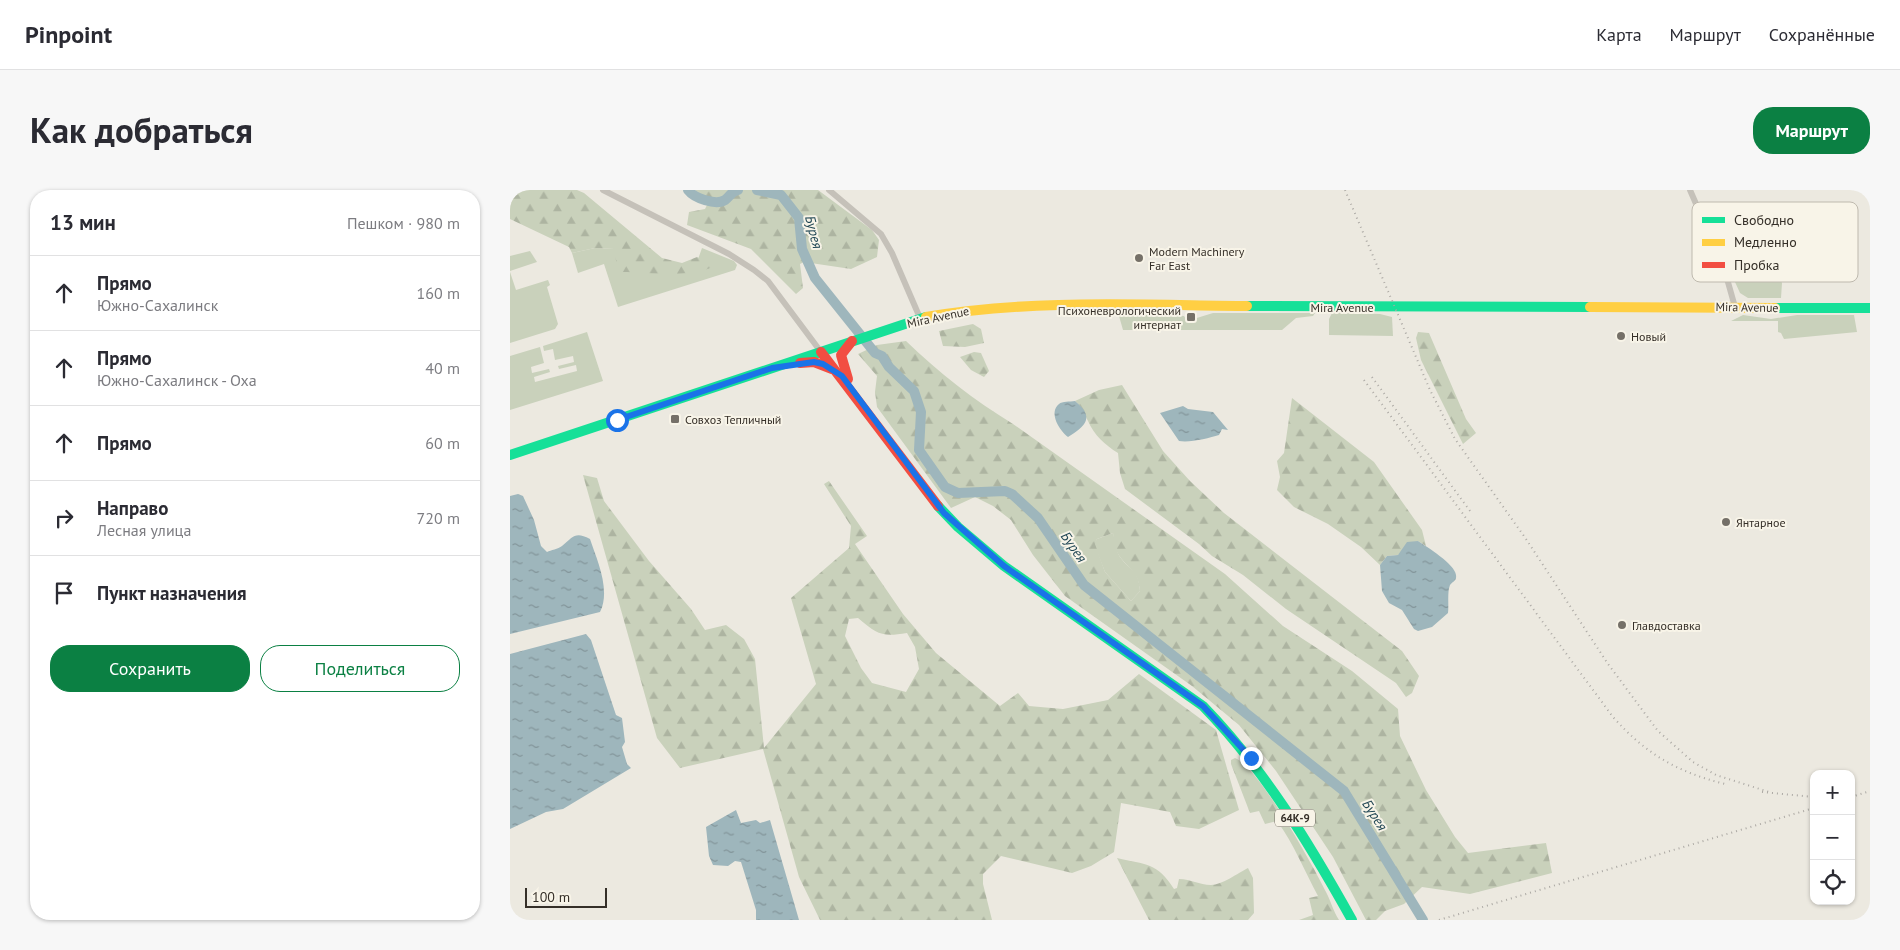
<!DOCTYPE html>
<html lang="ru">
<head>
<meta charset="utf-8">
<style>
  body { margin:0; font-family:"PT Sans",sans-serif; background:#f7f7f7; color:#2b2b33 }
  .controls { position:absolute; right:15px; bottom:15px; display:grid; overflow:hidden; border-radius:10px; box-shadow:0 1px 4px #0004 }
  .controls button { width:45px; height:45px; display:grid; place-items:center; padding:0; border:0; border-bottom:1px solid #e1e1e2; background:#fff; color:#2b2b33; font:25px sans-serif }
  .scale { position:absolute; left:15px; bottom:12px; width:82px; box-sizing:border-box; padding-left:5px; border:2px solid #352f28; border-top:0; font-size:14px; line-height:18px; white-space:nowrap; color:#352f28; -webkit-text-stroke:4px #f8f4e8; paint-order:stroke }
  .stop { position:absolute; width:15px; height:15px; margin:-11px; border:4px solid #1a73e8; border-radius:50%; background:#fff }
  .stop.end { background:#1a73e8; border-color:#fff; box-shadow:0 1px 5px #0008 }
  .list { margin:0; padding:0; list-style:none }
  h2 { display:flex; justify-content:space-between; align-items:center; height:65px; margin:0; padding:0 20px; font-size:21px }
  h2 small { font-size:16px; font-weight:400; color:#7c7c81 }
  .list li { display:grid; grid-template-columns:32px 1fr auto; gap:15px; align-items:center; box-sizing:border-box; height:75px; padding:0 20px; border-top:1px solid #e1e1e2 }
  .list b { display:block; font-size:19px; white-space:nowrap }
  .list p { margin:0; font-size:16px; white-space:nowrap; color:#7c7c81 }
  .list em { font-size:16px; font-style:normal; color:#7c7c81 }
  .actions { display:flex; gap:10px; padding:15px 20px }
  .actions a { flex:1; padding:11px 0; border:1px solid #0b8043; border-radius:20px; text-align:center; font-size:18px; color:#0b8043 }
  .actions .main { background:#0b8043; color:#fff }
  .icon { flex:none; width:28px; height:28px; fill:none; stroke:currentColor; stroke-width:2; stroke-linecap:round; stroke-linejoin:round }
  .map { position:relative; flex:none; width:1360px; height:730px; overflow:hidden; border-radius:20px }
  header { display:flex; align-items:center; gap:30px; box-sizing:border-box; height:70px; padding:0 25px; background:#fff; border-bottom:1px solid #e1e1e2 }
  header strong { font-size:24px }
  nav { display:flex; gap:28px; margin-inline-start:auto; font-size:18px }
  .intro { display:flex; align-items:center; justify-content:space-between; box-sizing:border-box; height:120px; padding:0 30px }
  h1 { margin:0; font-size:35px }
  .button { padding:12px 22px; border-radius:20px; background:#0b8043; color:#fff; font-size:18px; font-weight:700 }
  main { display:flex; gap:30px; padding:0 30px }
  aside { flex:1; background:#fff; border-radius:20px; box-shadow:0 1px 4px #0004 }
  .map>svg:first-child { display:block }
</style>
</head>
<body>
<header>
<strong>Pinpoint</strong>
<nav><a>Карта</a><a>Маршрут</a><a>Сохранённые</a></nav>
</header>
<div class="intro"><h1>Как добраться</h1><a class="button">Маршрут</a></div>
<main>
<aside>
<h2>13 мин<small>Пешком · 980 m</small></h2>
<ul class="list">
<li><svg class="icon" aria-label="ahead" viewBox="0 0 24 24"><path d="M12 20V5M6 11l6-6 6 6"/></svg><div><b>Прямо</b><p>Южно-Сахалинск</p></div><em>160 m</em></li>
<li><svg class="icon" aria-label="ahead" viewBox="0 0 24 24"><path d="M12 20V5M6 11l6-6 6 6"/></svg><div><b>Прямо</b><p>Южно-Сахалинск - Оха</p></div><em>40 m</em></li>
<li><svg class="icon" aria-label="ahead" viewBox="0 0 24 24"><path d="M12 20V5M6 11l6-6 6 6"/></svg><div><b>Прямо</b></div><em>60 m</em></li>
<li><svg class="icon" aria-label="right" viewBox="0 0 24 24"><path d="M7 20v-9h11M14 6l5 5-5 5"/></svg><div><b>Направо</b><p>Лесная улица</p></div><em>720 m</em></li>
<li><svg class="icon" aria-label="arrive" viewBox="0 0 24 24"><path d="M6 21V4h12l-3 4 3 4H6"/></svg><div><b>Пункт назначения</b></div></li>
</ul>
<div class="actions"><a class="main">Сохранить</a><a>Поделиться</a></div>
</aside>
<div class="map">
<svg width="1360" height="730" viewBox="0 0 1360 730">
  <defs>
    <pattern id="forest-firs" width="22" height="20" patternUnits="userSpaceOnUse" patternTransform="scale(1.25)"><rect width="22" height="20" fill="#c9d1bb"/><path d="M5 1l3.5 6h-7zM16 11l3.5 6h-7z" fill="#adb4a1"/></pattern>
    <pattern id="water-ripples" width="26" height="14" patternUnits="userSpaceOnUse" patternTransform="scale(1.25)"><rect width="26" height="14" fill="#9eb6bc"/><path d="M2 4q2-2 4 0t4 0M15 11q2-2 4 0t4 0" fill="none" stroke="#829499"/></pattern>
  </defs>
  <rect width="100%" height="100%" fill="#ece9e0"/>
  <g fill="#c9d1bb">
    <path d="M85,58L105,59L107,72L186,75L192,58L224,71L227,75L225,80L108,117L94,74L68,83L62,63Z"/>
    <path d="M20,61L27,72L0,81V66Z"/>
    <path d="M1223,77L1225,85H1268L1272,93L1271,108H1238L1230,103L1220,81Z"/>
    <path d="M0,82L6,100L38,90L40,95L37,97L48,134L45,139L0,153Z"/>
    <path d="M626,123L674,126L677,131L703,123H805L803,126L786,128L772,140H613L609,126Z"/>
    <path d="M822,123L870,124L882,127L883,146L819,145V129Z"/>
    <path d="M1233,125L1261,129L1287,125H1344L1347,142L1274,149L1271,143L1268,142V131H1221Z"/>
    <path d="M77,142L93,191L0,220V166L30,157L34,173L21,177L22,183L39,179L40,182L24,187L25,192L67,181L66,175L49,179L48,176L64,172L63,166L45,170L43,159L34,161L33,156Z"/>
    <path d="M603,343C605,350 606,361 610,367C621,382 629,380 630,401L621,411L595,382L584,354L587,349Z"/>
  </g>
  <g fill="url(#forest-firs)" fill-rule="evenodd">
    <path d="M0,0H67L74,3L152,68L172,73L187,67L204,75C190,89 134,82 113,82L107,76L104,59L85,58L62,63L59,57L0,29Z"/>
    <path d="M185,0H308L362,40L369,50L367,67L341,79L294,72L290,74L293,98L286,104L241,59L177,35L179,22L195,19L199,11Z"/>
    <path d="M463,134L471,139L474,153L455,157L433,156L429,141Z"/>
    <path d="M908,142L919,143L956,229L966,243L953,254L911,170L906,148Z"/>
    <path d="M396,151C429,183 464,210 503,234L715,384L773,436L842,481L888,519L890,546L916,600L945,647L958,663L1036,653L1042,683L960,704L912,697L894,714L875,721L866,730H856L823,667L766,581L729,535L682,496L555,406L523,365L501,330L483,316L465,307L441,318L367,217L365,202L367,186L348,164L367,155ZM603,343C604,351 605,360 610,367C620,380 629,383 630,401L621,411L595,382L585,354L587,349Z"/>
    <path d="M464,162L471,163L479,181L474,187L461,180L450,167Z"/>
    <path d="M612,195L653,261L680,291L714,323L892,461L909,486L902,503L896,507L886,493L776,419L733,385L702,366L689,354L615,299L610,283L608,263C595,255 584,245 578,231C574,223 573,218 565,211L589,200Z"/>
    <path d="M782,208L864,272L912,340L916,356L908,351L888,365L877,366L870,375L851,357L818,334L784,317L767,300L770,287L767,271L774,263Z"/>
    <path d="M73,285L87,288L94,311L139,371L181,419L195,440L216,435L234,449L245,469L254,558L306,494L281,408L339,358L341,336L314,294L319,291L357,346L345,354L393,424L426,463L490,516L508,503L519,516L553,519L598,510L629,484L706,540L729,620L689,639L666,636L660,622L611,613L604,662L581,676L562,683L491,666L473,684V694L482,730H310L289,687L253,559L170,578L147,548ZM348,428C368,445 372,447 397,443L405,457L409,479L396,502L362,493L351,478L335,446L339,429Z"/>
    <path d="M725,568C748,576 804,677 816,702C821,711 823,721 829,730H789L803,725L799,708L808,706C794,680 784,654 767,631L755,634L749,621L740,623L721,574V570Z"/>
    <path d="M607,668C636,675 647,672 664,699L667,698L669,689C681,689 689,695 701,695C712,695 728,683 738,678L743,688L744,723L738,730H639Z"/>
  </g>
  <g fill="url(#water-ripples)">
    <path d="M565,211C585,227 576,236 558,247C550,241 538,223 549,214C552,211 560,212 565,211Z"/>
    <path d="M673,216L678,219L703,222L718,240L712,239L709,245C699,248 680,253 669,251L650,223Z"/>
    <path d="M8,304L13,306L24,330L31,356L37,362C41,360 48,359 52,356C63,347 65,341 80,349C87,370 101,400 90,422L0,444V306Z"/>
    <path d="M908,351C917,357 945,374 946,385C947,391 943,391 940,395C937,402 939,416 938,423L922,437L908,441L904,439L892,420L879,413L872,401L870,375L877,366L888,365L897,352Z"/>
    <path d="M76,444L81,450L106,525L112,528L115,552L112,557L117,574L121,578L53,619L36,622L0,639V464Z"/>
    <path d="M226,620L231,633L246,630L250,633L260,630L289,730H246V720L231,672L225,671L218,676L203,675L199,666L196,637Z"/>
  </g>
  <g fill="none" stroke-linecap="round" stroke-linejoin="round">
    <g stroke="#9eb6bc" stroke-width="10">
      <path d="M178,0C184,8 206,16 215,10C220,6 221,2 228,0"/>
      <path d="M247,0L271,5L289,28L292,59L305,88L365,163L372,166L379,177L404,201L411,222L409,260L435,297L448,303L495,301L502,304L528,328L574,395L834,601L913,730"/>
    </g>
    <g stroke="#c5c1b9" stroke-width="6">
      <path d="M93,0L219,64L244,80L258,91L311,162"/>
      <path d="M319,0L371,44L382,63L410,128"/>
      <path d="M1180,0L1214,78L1225,117"/>
    </g>
    <g stroke="#16e098" stroke-width="10">
      <path d="M737,116L1080,117"/>
      <path d="M1265,118H1360"/>
      <path d="M0,265L416,127"/>
      <path d="M428,316L448,337L494,376L693,516C755,580 799,653 842,730"/>
    </g>
    <g stroke="#ffcf43" stroke-width="10">
      <path d="M1080,117L1265,118"/>
      <path d="M416,127C522,109 630,115 737,116"/>
    </g>
    <g stroke="#f24e42" stroke-width="10">
      <path d="M311,162L428,316"/>
      <path d="M290,173L304,172L322,179"/>
      <path d="M338,189L331,165L342,151"/>
    </g>
    <g stroke="#aca9a4" stroke-width="2" stroke-dasharray="1 4" stroke-linecap="butt">
      <path d="M835,0L920,200L945,249L1016,349L1098,474L1148,541L1183,572L1206,585L1259,602"/>
      <path d="M862,187L960,321"/>
      <path d="M854,190L1103,527C1136,564 1167,582 1215,594"/>
      <path d="M1252,602L1304,607"/>
      <path d="M1341,607L1360,601"/>
      <path d="M929,730L1304,618"/>
    </g>
  </g>
  <g fill="none" stroke-linecap="round" stroke-linejoin="round">
    <path stroke="#1a73e8" stroke-width="6" d="M107,230L262,178L304,172L313,174L332,186L434,323L494,376L693,516L741,568"/>
  </g>
  <g fill="#757068" stroke="#f8f4e8" stroke-width="2">
    <circle cx="629" cy="68" r="5"/>
    <rect x="676" y="122" width="10" height="10" rx="2.5"/>
    <circle cx="1111" cy="146" r="5"/>
    <rect x="160" y="224" width="10" height="10" rx="2.5"/>
    <circle cx="1216" cy="332" r="5"/>
    <circle cx="1112" cy="435" r="5"/>
  </g>
  <g text-anchor="middle" dominant-baseline="central" stroke-width="4" stroke-linejoin="round" paint-order="stroke">
    <rect fill="#f8f4e8" stroke="#706a62" stroke-width="1" x="765" y="619.5" width="40" height="17" rx="4"/>
    <g font-size="11" font-weight="bold" fill="#352f28">
      <text x="785" y="628">64К-9</text>
    </g>
    <g font-size="12" fill="#352f28" stroke="#f8f4e8" text-anchor="start">
      <text x="639" y="61">Modern Machinery<tspan x="639" dy="14">Far East</tspan></text>
      <text x="671" y="120" text-anchor="end">Психоневрологический<tspan x="671" dy="14">интернат</tspan></text>
      <text x="1121" y="146">Новый</text>
      <text x="175" y="229">Совхоз Тепличный</text>
      <text x="1226" y="332">Янтарное</text>
      <text x="1122" y="435">Главдоставка</text>
    </g>
    <g font-size="12" fill="#352f28" stroke="#f8f4e8">
      <text x="832" y="117">Mira Avenue</text>
      <text transform="translate(1237 117) rotate(1)">Mira Avenue</text>
      <text transform="translate(428 127) rotate(-12)">Mira Avenue</text>
    </g>
    <g font-size="14" font-style="italic" fill="#204654" stroke="#f8f4e8">
      <text transform="translate(304 42) rotate(76)">Бурея</text>
      <text transform="translate(564 357) rotate(55)">Бурея</text>
      <text transform="translate(865 625) rotate(58)">Бурея</text>
    </g>
  </g>
  <rect x="1182" y="12" width="166" height="80" rx="8" fill="#f8f4e8" stroke="#beb9ae" stroke-width="1"/>
  <rect x="1192" y="27" width="23" height="6" fill="#16e098"/>
  <rect x="1192" y="49" width="23" height="7" fill="#ffcf43"/>
  <rect x="1192" y="72" width="23" height="6" fill="#f24e42"/>
  <g font-size="14" fill="#352f28">
    <text x="1224" y="35">Свободно</text>
    <text x="1224" y="57">Медленно</text>
    <text x="1224" y="80">Пробка</text>
  </g>
</svg>
<div class="controls">
<button>+</button>
<button>−</button>
<button><svg class="icon" aria-label="locate" viewBox="0 0 24 24"><circle cx="12" cy="12" r="6"/><path d="M12 2v4M12 18v4M2 12h4M18 12h4"/></svg></button>
</div>
<div class="scale">100 m</div>
<div class="stop" style="left:107px;top:230px"></div>
<div class="stop end" style="left:741px;top:568px"></div>
</div>
</main>
</body>
</html>
